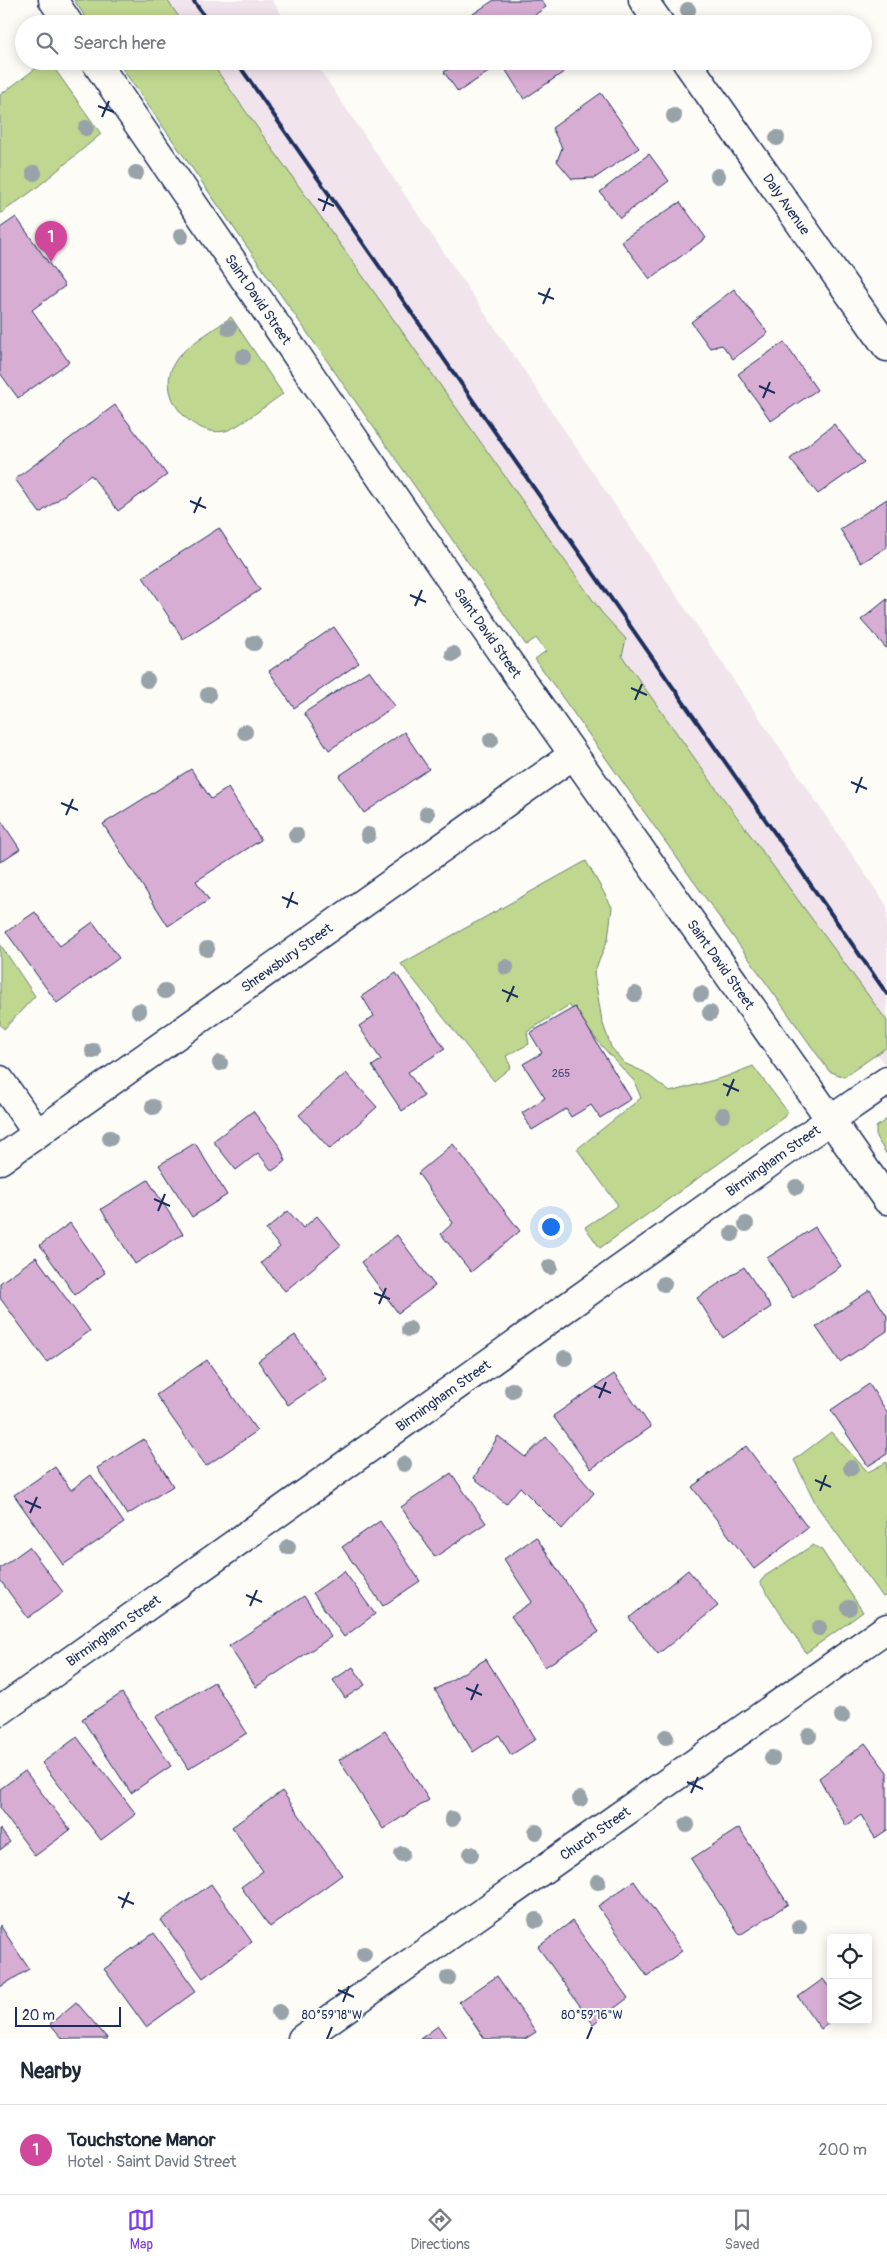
<!DOCTYPE html>
<html lang="en">
<head>
<meta charset="utf-8">
<style>
  body { margin:0; font-family:Pangolin,sans-serif; background:#f2f2f3; color:#1f2937 }
  .controls { position:absolute; right:15px; bottom:15px; display:grid; overflow:hidden; border-radius:5px; box-shadow:0 2px 12px #0003 }
  .controls button { width:45px; height:45px; display:grid; place-items:center; padding:0; border:0; border-bottom:1px solid #e0e1e3; background:#fff; color:#1f2937; font:25px sans-serif }
  .scale { position:absolute; left:15px; bottom:12px; width:106px; box-sizing:border-box; padding-left:5px; border:2px solid #1b2f5e; border-top:0; font-size:14px; line-height:18px; white-space:nowrap; color:#1b2f5e; -webkit-text-stroke:4px #fdfcf7; paint-order:stroke }
  .you { position:absolute; left:550px; top:1226px; width:18px; height:18px; margin:-12px; border:4px solid #fff; border-radius:50%; background:#1a73e8; box-shadow:0 0 0 8px #1a73e833 }
  .badge { display:grid; place-items:center; width:32px; height:32px; border-radius:50%; background:#7c3aed; color:#fff; font-size:16px; font-weight:700 }
  .pin { position:absolute; translate:-50% -41px; filter:drop-shadow(0 1px 2px #0008) }
  .pin::after { content:''; position:absolute; top:26px; width:18px; height:15px; background:inherit; clip-path:polygon(0 0,100% 0,50% 100%) }
  .list { margin:0; padding:0; list-style:none }
  h2 { display:flex; justify-content:space-between; align-items:center; height:65px; margin:0; padding:0 20px; font-size:21px }
  h2 small { font-size:16px; font-weight:400; color:#747a83 }
  .list li { display:grid; grid-template-columns:32px 1fr auto; gap:15px; align-items:center; box-sizing:border-box; height:90px; padding:0 20px; border-top:1px solid #e0e1e3 }
  .list b { display:block; font-size:19px; white-space:nowrap }
  .list p { margin:0; font-size:16px; white-space:nowrap; color:#747a83 }
  .list em { font-size:16px; font-style:normal; color:#747a83 }
  .icon { flex:none; width:28px; height:28px; fill:none; stroke:currentColor; stroke-width:2; stroke-linecap:round; stroke-linejoin:round }
  .map { position:relative; flex:none; width:887px; height:2039px; overflow:hidden }
  .search { position:absolute; background:#fff; box-shadow:0 2px 12px #0003; left:15px; right:15px; top:15px; height:55px; display:flex; align-items:center; gap:12px; box-sizing:border-box; padding:0 18px; border-radius:28px; color:#747a83; font-size:19px }
  .sheet { height:155px; background:#fff }
  nav { display:flex; justify-content:space-around; align-items:center; box-sizing:border-box; height:70px; border-top:1px solid #e0e1e3; background:#fff; font-size:14px; color:#747a83 }
  nav a { display:grid; justify-items:center; gap:2px }
  nav .on { color:#7c3aed }
  .map>svg:first-child { display:block }
</style>
</head>
<body>
<div class="map">
<svg width="887" height="2039" viewBox="0 0 887 2039">
  <rect width="100%" height="100%" fill="#fdfcf7"/>
  <filter id="ink" filterUnits="userSpaceOnUse"><feTurbulence type="fractalNoise" baseFrequency=".02" numOctaves="2"/><feDisplacementMap in="SourceGraphic" scale="10" xChannelSelector="R" yChannelSelector="G"/><feConvolveMatrix kernelMatrix="1 2 1 2 8 2 1 2 1" color-interpolation-filters="sRGB"/></filter>
  <g filter="url(#ink)">
    <g fill="#f2e4ec">
      <path d="M132,0H272L288,24H148Z"/>
      <path d="M174,61H314L887,906V1068L396,381Z"/>
    </g>
    <g fill="#bfd78e" stroke="#6d8376">
      <path d="M74,0H167L184,24H90Z"/>
      <path d="M46,61H49L101,134L35,189L0,214V95Z"/>
      <path d="M117,61H210L602,613L626,639L622,656L715,787L887,1021V1047L844,1077L829,1071L535,659L546,651L536,638L526,645Z"/>
      <path d="M231,317L283,394C270,402 237,429 225,431C209,434 194,426 183,415C167,398 163,372 181,354C195,340 215,329 231,317Z"/>
      <path d="M586,861L612,907L608,939L594,973L602,1021L611,1047L624,1063L644,1072L670,1092L725,1077L753,1066L787,1111L784,1117L600,1248L585,1227L618,1205L577,1149L641,1098L634,1081L600,1044L569,1005L527,1032L529,1044L506,1056L511,1067L494,1081L401,964Z"/>
      <path d="M0,944L35,996L4,1029L0,1024Z"/>
      <path d="M887,1119V1155L876,1137V1127Z"/>
      <path d="M831,1432L868,1472L887,1462V1595L883,1597L817,1506L794,1460Z"/>
      <path d="M813,1545L821,1549L863,1612L806,1653L760,1582L765,1576Z"/>
    </g>
    <g fill="#d7add3" stroke="#1b2f5e">
      <path d="M494,0H541L546,7L522,24H467L464,20Z"/>
      <path d="M460,61H483L490,71L458,92L444,72Z"/>
      <path d="M517,61H580L524,99L505,69Z"/>
      <path d="M601,93L639,148L595,178L572,179L557,161L562,148L552,128Z"/>
      <path d="M649,154L669,181L620,218L600,192Z"/>
      <path d="M680,202L706,238L650,279L621,241Z"/>
      <path d="M16,217L65,286L32,310L69,362L18,398L0,373V228Z"/>
      <path d="M734,289L768,333L733,359L722,345L710,348L691,322Z"/>
      <path d="M784,342L817,390L771,421L738,374Z"/>
      <path d="M115,405L167,475L118,511L91,475L40,513L15,479Z"/>
      <path d="M834,424L864,462L818,494L790,459Z"/>
      <path d="M887,499V547L861,563L840,529Z"/>
      <path d="M219,528L260,590L183,639L143,577Z"/>
      <path d="M887,599V649L861,620Z"/>
      <path d="M334,627L359,663L294,708L269,671Z"/>
      <path d="M369,670L395,706L329,750L304,713Z"/>
      <path d="M404,732L429,769L364,813L339,776Z"/>
      <path d="M191,769L211,799L228,788L261,840L196,881L209,900L168,926L103,824Z"/>
      <path d="M0,819L20,849L0,862Z"/>
      <path d="M35,912L60,946L93,922L119,958L57,1003L6,932Z"/>
      <path d="M396,973L445,1049L408,1072L424,1096L402,1111L372,1066L381,1060L359,1026L374,1016L362,996Z"/>
      <path d="M575,1007L631,1099L600,1118L591,1105L571,1117L566,1109L532,1130L522,1113L545,1098L523,1064L542,1053L530,1033Z"/>
      <path d="M346,1073L377,1107L330,1149L299,1115Z"/>
      <path d="M253,1111L280,1147L286,1161L272,1171L258,1153L236,1170L213,1141Z"/>
      <path d="M195,1143L227,1195L192,1217L159,1165Z"/>
      <path d="M453,1144L520,1231L471,1272L441,1234L453,1223L418,1173Z"/>
      <path d="M148,1180L183,1234L135,1264L101,1209Z"/>
      <path d="M288,1211L303,1228L317,1216L341,1245L285,1291L261,1263L280,1247L266,1230Z"/>
      <path d="M70,1223L105,1273L75,1295L40,1245Z"/>
      <path d="M815,1227L841,1266L793,1298L767,1258Z"/>
      <path d="M397,1235L435,1286L398,1313L361,1262Z"/>
      <path d="M36,1257L90,1331L47,1362L0,1298V1283Z"/>
      <path d="M744,1267L771,1307L723,1338L697,1298Z"/>
      <path d="M870,1290L887,1316V1331L840,1362L816,1327Z"/>
      <path d="M295,1335L326,1379L288,1405L258,1361Z"/>
      <path d="M207,1360L257,1431L206,1466L156,1395Z"/>
      <path d="M614,1374L651,1427L591,1469L553,1416Z"/>
      <path d="M869,1384L887,1412V1454L868,1466L831,1410Z"/>
      <path d="M498,1436L525,1457L546,1437L594,1493L562,1529L520,1487L506,1504L474,1478Z"/>
      <path d="M144,1439L173,1486L127,1515L97,1468Z"/>
      <path d="M746,1446L808,1528L754,1569L692,1487Z"/>
      <path d="M55,1467L71,1490L91,1475L124,1523L63,1565L14,1495Z"/>
      <path d="M451,1473L486,1523L435,1557L401,1507Z"/>
      <path d="M380,1521L420,1581L383,1606L342,1547Z"/>
      <path d="M536,1537L599,1632L545,1667L511,1616L532,1602L504,1559Z"/>
      <path d="M29,1547L63,1592L28,1618L0,1580V1568Z"/>
      <path d="M688,1570L718,1606L658,1654L629,1618Z"/>
      <path d="M344,1571L375,1614L344,1637L313,1593Z"/>
      <path d="M304,1596L331,1637L256,1687L229,1646Z"/>
      <path d="M486,1659L536,1739L511,1755L499,1735L473,1752L435,1690Z"/>
      <path d="M353,1667L365,1685L345,1698L333,1680Z"/>
      <path d="M214,1682L247,1733L188,1769L156,1717Z"/>
      <path d="M122,1693L171,1766L131,1793L82,1719Z"/>
      <path d="M385,1731L429,1800L383,1829L339,1760Z"/>
      <path d="M77,1737L136,1814L101,1840L42,1763Z"/>
      <path d="M865,1743L887,1772V1830L875,1838L861,1815L846,1826L819,1778Z"/>
      <path d="M25,1771L70,1830L35,1856L0,1809V1789Z"/>
      <path d="M282,1791L342,1875L270,1927L241,1887L263,1871L232,1827Z"/>
      <path d="M739,1828L788,1904L740,1935L691,1859Z"/>
      <path d="M0,1829L10,1842L0,1850Z"/>
      <path d="M634,1881L682,1951L647,1976L598,1906Z"/>
      <path d="M211,1884L252,1942L203,1978L161,1920Z"/>
      <path d="M572,1921L628,1998L593,2024L538,1947Z"/>
      <path d="M0,1925L29,1969L0,1987Z"/>
      <path d="M154,1933L196,1991L146,2027L104,1969Z"/>
      <path d="M497,1976L536,2032L525,2039H485L459,2002Z"/>
      <path d="M823,1979L831,1990V2020H833L821,2029L798,1997Z"/>
      <path d="M76,2002L108,2039H63L50,2024Z"/>
      <path d="M438,2026L447,2039H420Z"/>
    </g>
    <g fill="none" stroke-linecap="round" stroke-linejoin="round">
      <defs>
        <g id="street">
          <path d="M53,0L69,24"/>
          <path d="M643,0L660,24"/>
          <path id="s1" d="M95,61L464,599L887,1200"/>
          <path id="s2" d="M686,61L887,347"/>
          <path d="M0,1080L37,1133"/>
          <path id="s3" d="M0,1160L573,755"/>
          <path id="s4" d="M0,1711L810,1134L887,1081"/>
          <path id="s5" d="M302,2039L887,1628"/>
        </g>
      </defs>
      <use href="#street" stroke="#1b2f5e" stroke-width="31"/>
      <use href="#street" stroke="#fdfcf7" stroke-width="28"/>
      <g stroke="#1b2f5e" stroke-width="4">
        <path d="M193,0L210,24"/>
        <path d="M236,61L887,994"/>
      </g>
    </g>
    <g fill="#97a2a9">
      <circle cx="688" cy="10" r="8"/>
      <circle cx="674" cy="116" r="8"/>
      <circle cx="86" cy="128" r="8"/>
      <circle cx="777" cy="138" r="8"/>
      <circle cx="34" cy="173" r="8"/>
      <circle cx="136" cy="173" r="8"/>
      <circle cx="718" cy="176" r="8"/>
      <circle cx="181" cy="236" r="8"/>
      <circle cx="229" cy="328" r="8"/>
      <circle cx="243" cy="357" r="8"/>
      <circle cx="254" cy="643" r="8"/>
      <circle cx="453" cy="654" r="8"/>
      <circle cx="147" cy="680" r="8"/>
      <circle cx="208" cy="695" r="8"/>
      <circle cx="245" cy="732" r="8"/>
      <circle cx="491" cy="740" r="8"/>
      <circle cx="427" cy="814" r="8"/>
      <circle cx="296" cy="835" r="8"/>
      <circle cx="368" cy="835" r="8"/>
      <circle cx="207" cy="949" r="8"/>
      <circle cx="506" cy="967" r="8"/>
      <circle cx="165" cy="991" r="8"/>
      <circle cx="635" cy="994" r="8"/>
      <circle cx="701" cy="994" r="8"/>
      <circle cx="139" cy="1011" r="8"/>
      <circle cx="710" cy="1013" r="8"/>
      <circle cx="93" cy="1051" r="8"/>
      <circle cx="220" cy="1063" r="8"/>
      <circle cx="153" cy="1107" r="8"/>
      <circle cx="723" cy="1115" r="8"/>
      <circle cx="110" cy="1138" r="8"/>
      <circle cx="796" cy="1187" r="8"/>
      <circle cx="746" cy="1224" r="8"/>
      <circle cx="732" cy="1234" r="8"/>
      <circle cx="550" cy="1267" r="8"/>
      <circle cx="664" cy="1284" r="8"/>
      <circle cx="409" cy="1329" r="8"/>
      <circle cx="565" cy="1358" r="8"/>
      <circle cx="512" cy="1390" r="8"/>
      <circle cx="404" cy="1464" r="8"/>
      <circle cx="851" cy="1468" r="8"/>
      <circle cx="288" cy="1547" r="8"/>
      <circle cx="849" cy="1608" r="8"/>
      <circle cx="819" cy="1628" r="8"/>
      <circle cx="842" cy="1716" r="8"/>
      <circle cx="809" cy="1736" r="8"/>
      <circle cx="666" cy="1737" r="8"/>
      <circle cx="772" cy="1758" r="8"/>
      <circle cx="580" cy="1799" r="8"/>
      <circle cx="452" cy="1819" r="8"/>
      <circle cx="687" cy="1825" r="8"/>
      <circle cx="536" cy="1832" r="8"/>
      <circle cx="402" cy="1854" r="8"/>
      <circle cx="471" cy="1854" r="8"/>
      <circle cx="598" cy="1882" r="8"/>
      <circle cx="536" cy="1920" r="8"/>
      <circle cx="799" cy="1927" r="8"/>
      <circle cx="364" cy="1954" r="8"/>
      <circle cx="448" cy="1978" r="8"/>
      <circle cx="279" cy="2012" r="8"/>
    </g>
  </g>
  <path fill="none" stroke="#1b2f5e" stroke-width="2" d="M98,106L114,112M102,117L109,101M318,199L334,206M323,211L329,194M538,293L554,299M543,304L550,288M759,386L775,393M763,398L770,382M190,501L206,508M194,513L201,497M410,595L426,602M415,606L422,590M631,688L647,695M635,700L642,684M851,782L867,789M856,793L862,777M61,803L78,810M66,815L73,799M282,897L298,904M287,908L293,892M502,990L518,997M507,1002L514,986M723,1084L739,1091M727,1096L734,1079M154,1199L170,1206M158,1211L165,1194M374,1293L390,1299M379,1304L386,1288M594,1386L611,1393M599,1398L606,1382M815,1480L831,1487M820,1491L826,1475M25,1501L41,1508M30,1513L37,1497M246,1595L262,1602M250,1606L257,1590M466,1688L482,1695M471,1700L478,1684M687,1782L703,1789M691,1793L698,1777M118,1897L134,1904M122,1908L129,1892M338,1990L354,1997M343,2002L349,1986M327,2039L332,2027M587,2039L592,2027"/>
  <g text-anchor="middle" dominant-baseline="central" stroke-width="4" stroke-linejoin="round" paint-order="stroke">
    <g font-size="11" fill="#4a4e7b">
      <text x="561" y="1073">265</text>
    </g>
    <g font-size="14" fill="#1b2f5e" stroke="#fdfcf7">
      <text stroke="none"><textPath href="#s2" startOffset="175">Daly Avenue</textPath></text>
      <text stroke="none"><textPath href="#s1" startOffset="289">Saint David Street</textPath></text>
      <text stroke="none"><textPath href="#s1" startOffset="694">Saint David Street</textPath></text>
      <text stroke="none"><textPath href="#s3" startOffset="351">Shrewsbury Street</textPath></text>
      <text stroke="none"><textPath href="#s1" startOffset="1099">Saint David Street</textPath></text>
      <text stroke="none"><textPath href="#s4" startOffset="949">Birmingham Street</textPath></text>
      <text stroke="none"><textPath href="#s4" startOffset="544">Birmingham Street</textPath></text>
      <text stroke="none"><textPath href="#s4" startOffset="139">Birmingham Street</textPath></text>
      <text stroke="none"><textPath href="#s5" startOffset="358">Church Street</textPath></text>
    </g>
  </g>
  <g font-size="12" text-anchor="middle" fill="#1b2f5e" stroke="#fdfcf7" stroke-width="4" stroke-linejoin="round" paint-order="stroke">
    <text x="332" y="2019">80°59'18"W</text>
    <text x="592" y="2019">80°59'16"W</text>
  </g>
</svg>
<div class="controls">
<button><svg class="icon" aria-label="locate" viewBox="0 0 24 24"><circle cx="12" cy="12" r="6"/><path d="M12 2v4M12 18v4M2 12h4M18 12h4"/></svg></button>
<button><svg class="icon" aria-label="layers" viewBox="0 0 24 24"><path d="M12 4l9 5-9 5-9-5zM3 14l9 5 9-5"/></svg></button>
</div>
<div class="scale">20 m</div>
<div class="you"></div>
<div class="pin badge" style="left:51px;top:262px;background:#d1479c">1</div>
<div class="search"><svg class="icon" aria-label="search" viewBox="0 0 24 24"><circle cx="10" cy="10" r="6"/><path d="M15 15l6 6"/></svg>Search here</div>
</div>
<section class="sheet">
<h2>Nearby<small></small></h2>
<ul class="list">
<li><span class="badge" style="background:#d1479c">1</span><div><b>Touchstone Manor</b><p>Hotel · Saint David Street</p></div><em>200 m</em></li>
</ul>
</section>
<nav>
<a class="on"><svg class="icon" aria-label="map" viewBox="0 0 24 24"><path d="M3 6l6-2 6 2 6-2v14l-6 2-6-2-6 2zM9 4v14M15 6v14"/></svg>Map</a>
<a><svg class="icon" aria-label="directions" viewBox="0 0 24 24"><path d="M12 3l9 9-9 9-9-9zM9 14v-3h6M13 9l2 2-2 2"/></svg>Directions</a>
<a><svg class="icon" aria-label="saved" viewBox="0 0 24 24"><path d="M7 4h10v16l-5-4-5 4z"/></svg>Saved</a>
</nav>
</body>
</html>
